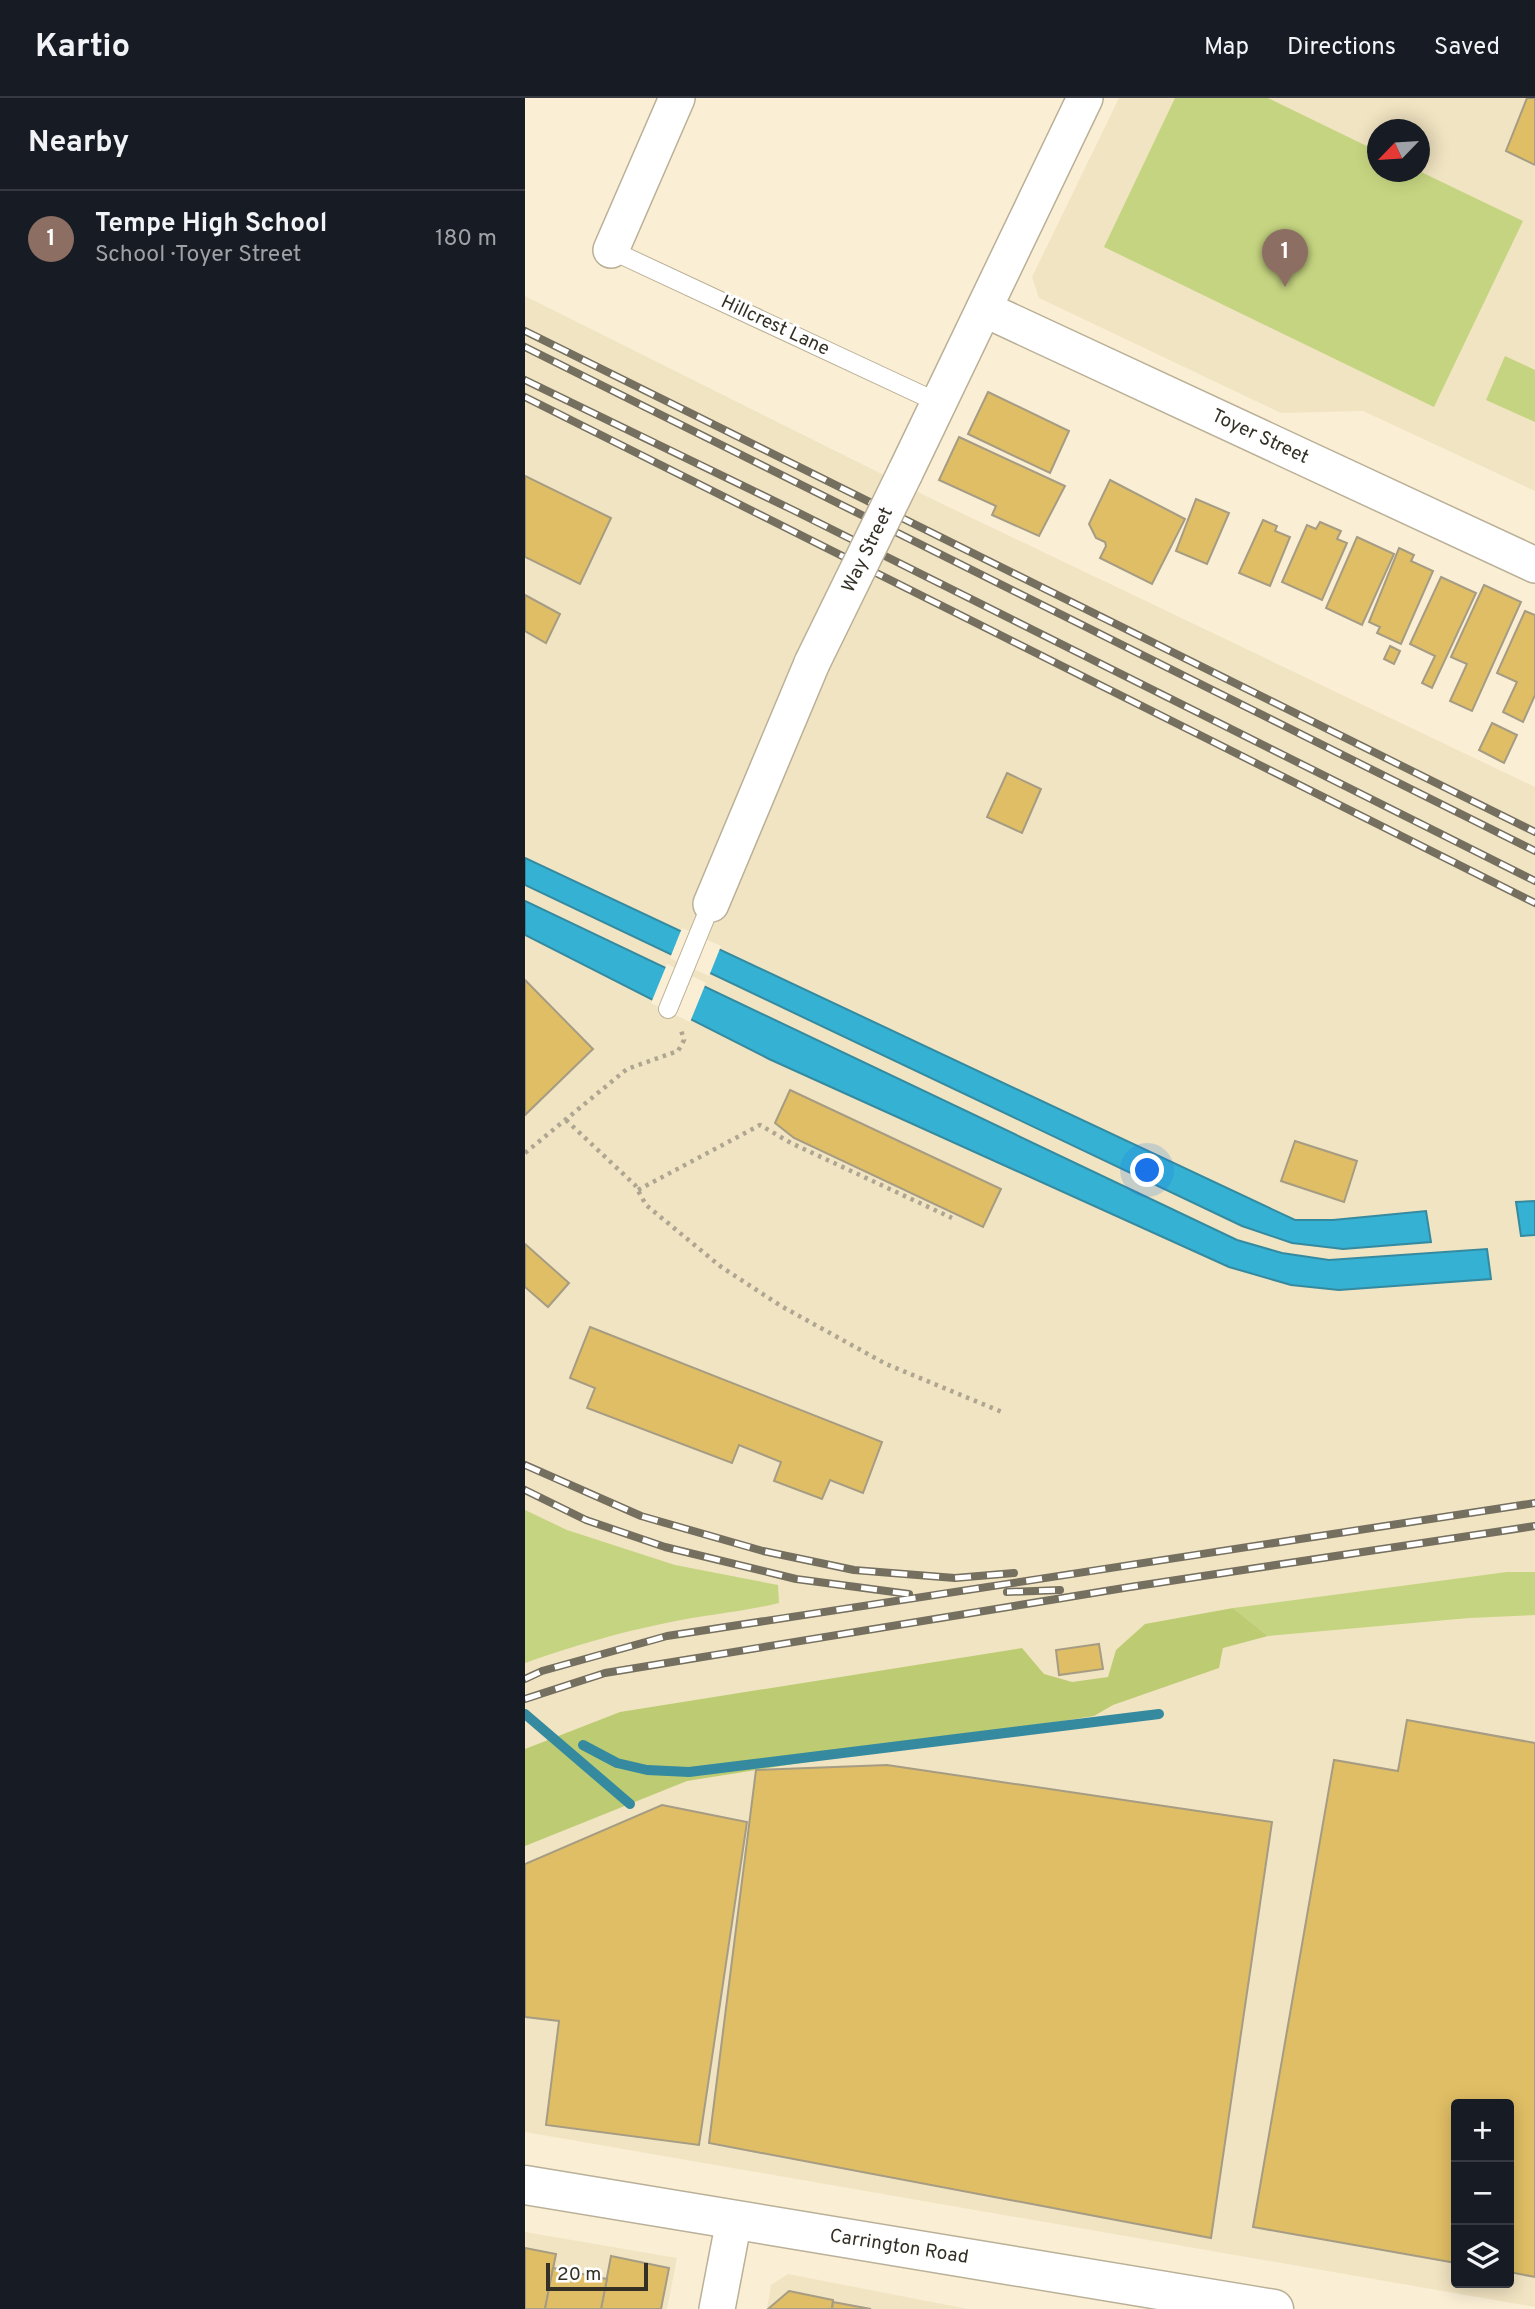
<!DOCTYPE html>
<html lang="en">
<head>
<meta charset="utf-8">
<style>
  body { margin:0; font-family:Overpass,sans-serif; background:#20242c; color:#f1f3f6 }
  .controls { position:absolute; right:21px; bottom:21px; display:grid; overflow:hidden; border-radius:7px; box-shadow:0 4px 18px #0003 }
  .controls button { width:63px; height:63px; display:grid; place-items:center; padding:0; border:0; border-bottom:2px solid #363941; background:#171b24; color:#f1f3f6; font:35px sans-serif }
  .compass { position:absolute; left:842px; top:21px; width:63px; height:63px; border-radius:50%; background:#171b24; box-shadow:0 4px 18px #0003; rotate:245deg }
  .scale { position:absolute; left:21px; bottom:18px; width:102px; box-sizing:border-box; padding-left:7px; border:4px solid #343026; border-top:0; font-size:19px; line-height:24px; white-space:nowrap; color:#343026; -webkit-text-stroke:5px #fff; paint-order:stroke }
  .you { position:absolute; left:623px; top:1073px; width:24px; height:24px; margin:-18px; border:5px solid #fff; border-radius:50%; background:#1a73e8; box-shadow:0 0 0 10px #1a73e833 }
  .badge { display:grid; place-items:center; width:46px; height:46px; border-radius:50%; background:#057d34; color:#fff; font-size:23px; font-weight:700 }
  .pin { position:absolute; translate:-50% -58px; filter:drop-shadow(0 2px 4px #0008) }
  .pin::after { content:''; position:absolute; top:37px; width:24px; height:21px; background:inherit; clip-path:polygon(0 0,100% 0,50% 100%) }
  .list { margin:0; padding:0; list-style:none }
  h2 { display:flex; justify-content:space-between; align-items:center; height:91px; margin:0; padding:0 28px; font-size:30px }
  h2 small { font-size:23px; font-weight:400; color:#9ea1a6 }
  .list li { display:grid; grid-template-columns:46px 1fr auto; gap:21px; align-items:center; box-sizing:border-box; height:98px; padding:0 28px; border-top:2px solid #363941 }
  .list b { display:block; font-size:26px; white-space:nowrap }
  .list p { margin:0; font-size:23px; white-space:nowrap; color:#9ea1a6 }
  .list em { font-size:23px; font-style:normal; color:#9ea1a6 }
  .icon { flex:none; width:38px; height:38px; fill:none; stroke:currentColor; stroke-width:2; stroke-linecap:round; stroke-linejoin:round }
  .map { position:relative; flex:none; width:1010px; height:2211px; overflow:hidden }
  header { display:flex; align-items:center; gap:42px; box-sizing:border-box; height:98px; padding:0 35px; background:#171b24; border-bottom:2px solid #363941 }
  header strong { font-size:33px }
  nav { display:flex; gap:38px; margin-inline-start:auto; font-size:24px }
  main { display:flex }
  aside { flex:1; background:#171b24 }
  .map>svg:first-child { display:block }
</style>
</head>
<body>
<header>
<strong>Kartio</strong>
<nav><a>Map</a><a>Directions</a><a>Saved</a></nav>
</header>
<main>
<aside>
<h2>Nearby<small></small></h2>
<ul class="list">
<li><span class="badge" style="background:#8d6e63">1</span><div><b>Tempe High School</b><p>School · Toyer Street</p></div><em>180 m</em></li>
</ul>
</aside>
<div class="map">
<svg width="1010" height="2211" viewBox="0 0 1010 2211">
  <rect width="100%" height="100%" fill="#faefd5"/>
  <g fill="#f1e4c2" fill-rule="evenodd">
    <path d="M594,0H1010V393L838,313L756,315L514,200L507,179ZM852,32H894V74H852Z"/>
    <path d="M0,198L405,400L1010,689V2209L0,2034ZM931,2006H984V2185H931Z"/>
    <path d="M0,2134L152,2160L142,2211H0Z"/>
    <path d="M263,2176L443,2211H242L246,2187Z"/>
  </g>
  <g fill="#c5d480">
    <path d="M650,0H743L852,53V74L894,73L998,123L909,309L579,149Z"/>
    <path d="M980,258L1010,272V324L961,302Z"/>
    <path d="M0,1412L42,1432L150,1467L253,1487L254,1505C217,1514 179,1517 141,1525C92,1535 48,1548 0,1565Z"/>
    <path d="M982,1474H1010V1517L944,1520L743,1538L708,1510Z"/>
  </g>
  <path fill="#bdcc73" d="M708,1510L743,1538L698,1550L694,1570L588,1607L569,1618L162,1683L0,1748V1651L95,1614L497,1550L519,1576L547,1584L583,1579L591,1552L620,1526Z"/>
  <g fill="#35b1d3" stroke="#358a9f" stroke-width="2">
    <path d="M0,760L770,1122H808L901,1113L906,1144L818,1151L767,1145L717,1128L0,787Z"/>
    <path d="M0,803L712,1142L757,1155L804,1162L962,1151L966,1181L814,1192L766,1187L704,1169L244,961L0,837Z"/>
    <path d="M1010,1103V1137L996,1138L991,1104Z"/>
  </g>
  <g fill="#faefd5">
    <path d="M157,830L196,848L184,878L145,860Z"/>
    <path d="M142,866L181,885L165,924L126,905Z"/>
  </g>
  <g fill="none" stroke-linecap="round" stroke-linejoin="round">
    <g stroke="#358a9f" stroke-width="10">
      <path d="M0,1616L105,1706"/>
      <path d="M58,1647L92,1665L122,1672L164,1674L634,1616"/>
    </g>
  </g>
  <g fill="#e0be65" stroke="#a59c83" stroke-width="2">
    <path d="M1002,0H1010V67L981,53Z"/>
    <path d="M463,294L544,333L525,375L443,336Z"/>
    <path d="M434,339L540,388L514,438L467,417L471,408L414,382Z"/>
    <path d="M0,378L86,420L55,486L0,459Z"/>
    <path d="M585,382L660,421L627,486L575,460L581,448L580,444L571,440L564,426Z"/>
    <path d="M671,401L704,415L682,466L651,453Z"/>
    <path d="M738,422L752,428L750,433L765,439L745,488L714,475Z"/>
    <path d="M795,424L816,433L812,441L822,445L797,502L757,484L782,427L791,431Z"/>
    <path d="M832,439L869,456L837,527L801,510Z"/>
    <path d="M874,450L889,457L886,463L908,473L876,546L852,535L855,529L844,524Z"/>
    <path d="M916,479L951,495L907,590L897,585L910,558L885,546Z"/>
    <path d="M959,487L996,504L947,613L925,603L942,566L926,559Z"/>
    <path d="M0,497L35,516L21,545L0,533Z"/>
    <path d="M1000,513L1010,517V597L998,624L978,614L992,584L972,575Z"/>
    <path d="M865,548L875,553L869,566L859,561Z"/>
    <path d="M967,625L992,637L979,665L954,652Z"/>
    <path d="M482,675L516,691L497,735L462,719Z"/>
    <path d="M0,882L68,951L0,1017Z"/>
    <path d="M265,992L476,1091L458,1129L269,1040L250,1025Z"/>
    <path d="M770,1043L832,1063L819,1104L756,1083Z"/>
    <path d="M0,1146L44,1185L23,1209L0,1189Z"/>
    <path d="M65,1229L357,1344L338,1395L305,1382L297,1401L249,1383L256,1364L214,1347L207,1365L62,1310L70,1290L45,1280Z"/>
    <path d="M574,1546L578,1571L534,1577L531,1552Z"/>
    <path d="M882,1622L1010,1645V2179L984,2174V2006H931V2165L728,2129L809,1662L873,1673Z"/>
    <path d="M362,1667L747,1724L686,2140L184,2045L231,1672Z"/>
    <path d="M137,1707L222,1724L174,2047L21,2027L34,1923L0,1919V1766Z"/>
    <path d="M0,2150L31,2156L20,2211H0Z"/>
    <path d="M86,2158L144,2170L136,2211H76Z"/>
    <path d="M28,2170L82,2181L76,2211H20Z"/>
    <path d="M264,2193L308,2202L307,2211H243Z"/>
    <path d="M308,2204L346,2211H307Z"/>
  </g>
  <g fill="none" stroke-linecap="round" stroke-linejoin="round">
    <defs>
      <g id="lane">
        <path d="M86,152L414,305"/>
        <path d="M143,911L186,806"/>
      </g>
      <g id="street">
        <path d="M86,152L152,0"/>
        <path d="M459,211L1010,467"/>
        <path d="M380,375L560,0"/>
        <path d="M186,806L287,565"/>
        <path d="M192,2211L209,2122"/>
      </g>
      <path id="secondary" d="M0,2087L749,2211"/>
    </defs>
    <use href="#lane" stroke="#bab097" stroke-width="20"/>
    <use href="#street" stroke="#bab097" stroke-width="38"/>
    <use href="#secondary" stroke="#bab097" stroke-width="41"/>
    <g stroke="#aea692" stroke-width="4.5" stroke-dasharray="3.5 5" stroke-linecap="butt">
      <path d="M41,1022L110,1087L121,1107L195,1168L256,1208L361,1266L477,1314"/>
      <path d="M0,1055L102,971L153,953L159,942L156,932"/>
      <path d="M113,1092L235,1027L266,1045L427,1120"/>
    </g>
    <use href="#lane" stroke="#fff" stroke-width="18"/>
    <use href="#street" stroke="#fff" stroke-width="35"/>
    <use href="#secondary" stroke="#fff" stroke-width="38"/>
    <defs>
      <g id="rail">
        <path d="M0,233L1010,734"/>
        <path d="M0,249L1010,753"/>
        <path d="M0,282L268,412L1010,783"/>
        <path d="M0,299L1010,805"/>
        <path d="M0,1367L116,1418L238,1453L329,1472L430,1480L489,1475"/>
        <path d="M0,1392L61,1422L140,1449L271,1481L384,1496"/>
        <path d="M482,1494L535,1492"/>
        <path d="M0,1581L17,1573L142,1538L1010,1405"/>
        <path d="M0,1601L80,1575L605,1489L1010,1428"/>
      </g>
    </defs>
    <use href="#rail" stroke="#756f60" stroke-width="8"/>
    <use href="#rail" stroke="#fff" stroke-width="5" stroke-dasharray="16" stroke-linecap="butt"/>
    <defs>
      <path id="street-bridge" d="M287,565L380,375"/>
    </defs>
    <use href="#street-bridge" stroke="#bab097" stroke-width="38" stroke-linecap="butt"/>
    <use href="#street-bridge" stroke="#fff" stroke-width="35"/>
  </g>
  <g text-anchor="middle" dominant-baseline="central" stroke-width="6" stroke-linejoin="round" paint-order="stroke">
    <g font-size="19" fill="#343026" stroke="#fff">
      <text transform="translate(250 228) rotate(25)">Hillcrest Lane</text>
      <text transform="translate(735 339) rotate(25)">Toyer Street</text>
      <text transform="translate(343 452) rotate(-64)">Way Street</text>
      <text transform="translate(374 2149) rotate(9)">Carrington Road</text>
    </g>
  </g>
</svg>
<div class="controls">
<button>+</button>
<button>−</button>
<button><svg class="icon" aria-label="layers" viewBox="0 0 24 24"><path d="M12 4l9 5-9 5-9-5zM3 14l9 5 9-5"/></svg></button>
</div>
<svg class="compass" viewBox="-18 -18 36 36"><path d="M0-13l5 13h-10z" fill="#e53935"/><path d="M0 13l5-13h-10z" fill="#9ea1a6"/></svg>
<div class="scale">20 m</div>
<div class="you"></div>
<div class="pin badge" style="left:760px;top:189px;background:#8d6e63">1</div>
</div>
</main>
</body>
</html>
